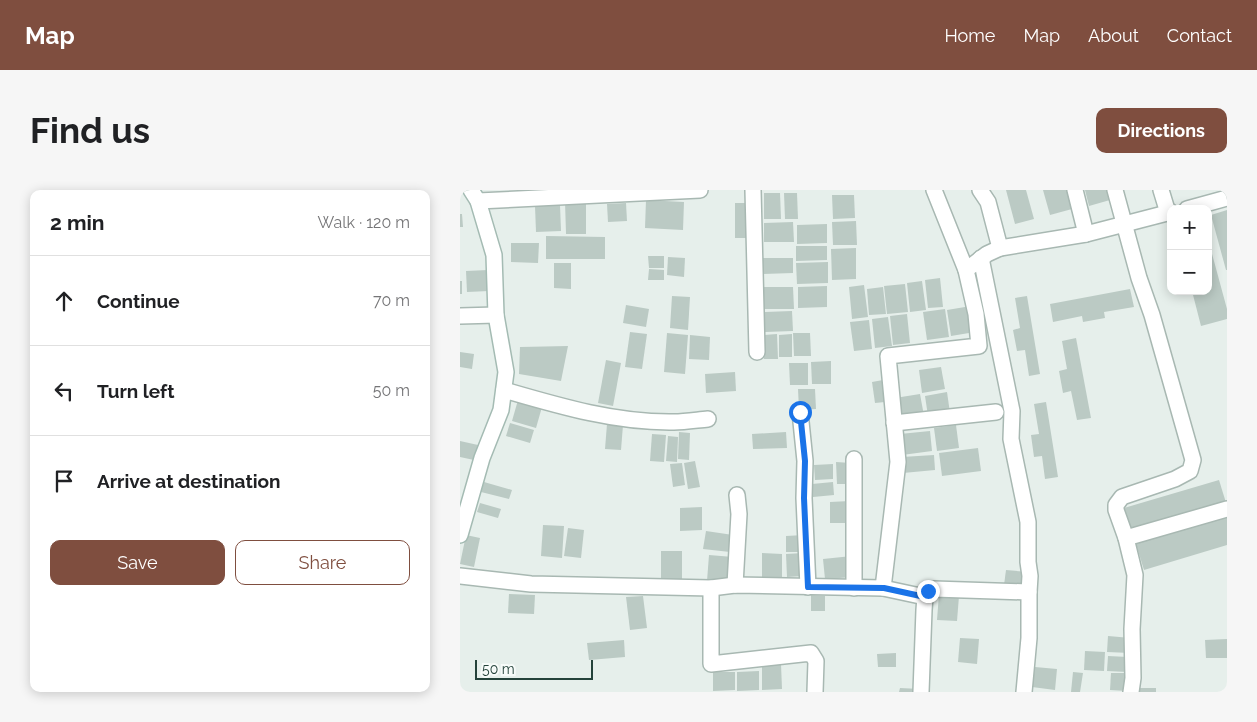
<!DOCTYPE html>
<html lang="en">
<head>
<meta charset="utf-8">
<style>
  body { margin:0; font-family:Raleway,sans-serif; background:#f6f6f6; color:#202124 }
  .controls { position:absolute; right:15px; top:15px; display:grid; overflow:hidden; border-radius:10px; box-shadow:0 2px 12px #0003 }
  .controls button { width:45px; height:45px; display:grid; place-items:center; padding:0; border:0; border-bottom:1px solid #e0e0e0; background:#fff; color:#202124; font:25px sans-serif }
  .scale { position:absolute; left:15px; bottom:12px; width:118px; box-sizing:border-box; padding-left:5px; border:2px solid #24423a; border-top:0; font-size:14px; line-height:18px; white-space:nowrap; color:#24423a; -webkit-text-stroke:4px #f7fbf9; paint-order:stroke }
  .stop { position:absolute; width:15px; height:15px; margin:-11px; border:4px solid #1a73e8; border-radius:50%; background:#fff }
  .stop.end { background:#1a73e8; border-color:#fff; box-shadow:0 1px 5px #0008 }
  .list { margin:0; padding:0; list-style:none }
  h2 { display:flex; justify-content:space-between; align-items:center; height:65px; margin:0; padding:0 20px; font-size:21px }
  h2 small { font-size:16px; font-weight:400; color:#757577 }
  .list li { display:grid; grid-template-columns:32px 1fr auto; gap:15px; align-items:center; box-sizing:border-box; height:90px; padding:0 20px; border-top:1px solid #e0e0e0 }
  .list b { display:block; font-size:19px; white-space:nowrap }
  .list em { font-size:16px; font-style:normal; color:#757577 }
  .actions { display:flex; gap:10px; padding:15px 20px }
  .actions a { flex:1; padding:11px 0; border:1px solid #7f4e3f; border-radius:10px; text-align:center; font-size:18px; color:#7f4e3f }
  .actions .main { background:#7f4e3f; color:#fff }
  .icon { flex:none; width:28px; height:28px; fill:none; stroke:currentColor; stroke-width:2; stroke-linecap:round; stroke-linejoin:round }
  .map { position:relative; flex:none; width:767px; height:502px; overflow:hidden; border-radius:10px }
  header { display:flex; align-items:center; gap:30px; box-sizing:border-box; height:70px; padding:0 25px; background:#7f4e3f; color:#fff }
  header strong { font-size:24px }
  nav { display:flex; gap:28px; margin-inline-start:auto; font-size:18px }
  .intro { display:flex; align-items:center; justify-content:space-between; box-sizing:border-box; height:120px; padding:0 30px }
  h1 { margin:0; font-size:35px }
  .button { padding:12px 22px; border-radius:10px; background:#7f4e3f; color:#fff; font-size:18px; font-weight:700 }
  main { display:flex; gap:30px; padding:0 30px }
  aside { flex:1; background:#fff; border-radius:10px; box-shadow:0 2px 12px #0003 }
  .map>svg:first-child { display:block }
</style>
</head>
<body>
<header>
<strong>Map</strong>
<nav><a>Home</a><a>Map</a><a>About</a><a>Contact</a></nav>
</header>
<div class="intro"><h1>Find us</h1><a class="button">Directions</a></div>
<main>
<aside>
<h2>2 min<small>Walk · 120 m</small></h2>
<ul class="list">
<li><svg class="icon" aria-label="ahead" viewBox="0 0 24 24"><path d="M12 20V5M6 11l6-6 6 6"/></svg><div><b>Continue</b></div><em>70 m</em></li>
<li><svg class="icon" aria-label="left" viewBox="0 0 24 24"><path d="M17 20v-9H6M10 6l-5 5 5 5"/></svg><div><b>Turn left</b></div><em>50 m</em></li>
<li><svg class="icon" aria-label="arrive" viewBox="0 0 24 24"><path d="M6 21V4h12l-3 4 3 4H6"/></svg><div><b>Arrive at destination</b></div></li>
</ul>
<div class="actions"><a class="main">Save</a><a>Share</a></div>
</aside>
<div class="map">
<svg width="767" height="502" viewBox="0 0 767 502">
  <rect width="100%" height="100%" fill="#e6efeb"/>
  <g fill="#bbcac4">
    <path d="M546,0H566L574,29L555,34Z"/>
    <path d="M583,0H607L612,19L590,25Z"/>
    <path d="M625,0H647L650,10L629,16Z"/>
    <path d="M304,3H320L321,29H304Z"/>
    <path d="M324,3H337L338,29H325Z"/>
    <path d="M372,5H394L395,28L373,29Z"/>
    <path d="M186,10L224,12L223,40L185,38Z"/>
    <path d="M105,12H126V44H106Z"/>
    <path d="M166,13L167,31L148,32L147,14Z"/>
    <rect x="275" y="13" width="16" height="35"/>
    <path d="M100,15L101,41L76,42L75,16Z"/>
    <path d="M767,20V80H766L751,25Z"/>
    <path d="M0,24H2L3,37H0Z"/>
    <path d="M396,31L397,55H373L372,32Z"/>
    <path d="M333,32L334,52H304V33Z"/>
    <path d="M367,34V53L337,54V35Z"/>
    <path d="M86,46L145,47V69H86Z"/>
    <path d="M748,49L767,119V129L741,136L732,101H748Z"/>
    <path d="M51,53H79L78,73L51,72Z"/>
    <path d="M336,56H367V70L336,71Z"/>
    <path d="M396,58V89L372,90L371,59Z"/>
    <path d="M188,66H204V78H189Z"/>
    <path d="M208,67L225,68L224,87L207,85Z"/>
    <path d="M303,68H333V83L303,84Z"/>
    <path d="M368,72V93L337,94L336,73Z"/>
    <path d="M94,73H111V99L94,98Z"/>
    <path d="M189,79L204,80V90H188Z"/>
    <path d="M28,80L29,101L7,102L6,81Z"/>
    <path d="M480,88L483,117L468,118L465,90Z"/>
    <rect x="0" y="91" width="2" height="13"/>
    <path d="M462,91L466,120L450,122L447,93Z"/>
    <path d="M445,94L448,122L427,124L424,96Z"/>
    <path d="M404,95L408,127L392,129L389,97Z"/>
    <path d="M367,96V117L338,118V97Z"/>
    <path d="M304,97H333L334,119H304Z"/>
    <path d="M423,97L426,124L409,125L407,99Z"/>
    <path d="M670,99L674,117L644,122L645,128L623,132L622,126L593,132L590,114Z"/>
    <path d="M212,106L230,107L228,140L210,138Z"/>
    <path d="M567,106L580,184L569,186L565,160L557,161L553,140L560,138L555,108Z"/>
    <path d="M166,115L189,119L186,137L163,133Z"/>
    <path d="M511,116L515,142L491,146L487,120Z"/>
    <path d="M485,119L489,147L467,150L463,122Z"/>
    <path d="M332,121L333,141L305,142V122Z"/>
    <path d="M447,124L450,153L433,155L430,126Z"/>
    <path d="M428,127L432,156L415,158L412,129Z"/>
    <path d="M409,130L412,159L394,161L390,132Z"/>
    <path d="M170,142L187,144L182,179L165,177Z"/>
    <path d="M207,143L228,145L225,184L204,182Z"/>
    <path d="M333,143H350L351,166H334Z"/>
    <path d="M317,144L318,169H304V145Z"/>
    <path d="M332,144V167H319V145Z"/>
    <path d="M230,145L250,147L249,170L229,169Z"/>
    <path d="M616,148L631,228L617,230L611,201L603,203L599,181L607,179L602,151Z"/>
    <path d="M108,156L101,191L59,184L60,157Z"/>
    <path d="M0,162L14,164L12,179L0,177Z"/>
    <path d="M146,170L161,173L153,216L138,213Z"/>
    <path d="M371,171V194H352L351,172Z"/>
    <path d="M329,173H348V195H330Z"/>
    <path d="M481,177L485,199L462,203L459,180Z"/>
    <path d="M275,182L276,201L246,203L245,184Z"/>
    <path d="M423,190L425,212L415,213L412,192Z"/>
    <path d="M338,199H355L356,219L339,220Z"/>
    <path d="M487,202L490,223L468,226L465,206Z"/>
    <path d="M460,204L464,226L439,230L435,208Z"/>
    <path d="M58,210L82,217L76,238L52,231Z"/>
    <path d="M586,212L598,287L585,289L582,266L574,267L571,245L579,244L574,214Z"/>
    <path d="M50,233L74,240L70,253L46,246Z"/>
    <path d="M147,234L163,235L161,260L145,259Z"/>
    <path d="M496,235L499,258L477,261L474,238Z"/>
    <path d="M470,241L472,261L442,265L440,244Z"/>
    <path d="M219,242L230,243L229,270L218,269Z"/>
    <path d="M326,242L327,258L293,259L292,244Z"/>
    <path d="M192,244L206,245L204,272L190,271Z"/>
    <path d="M208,246L218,247L217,272L206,271Z"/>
    <path d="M0,251L18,255L14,270L0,267Z"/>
    <path d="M518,258L521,281L482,286L479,263Z"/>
    <path d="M474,265L475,280L443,283L442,267Z"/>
    <path d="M235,271L240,297L228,299L224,273Z"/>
    <path d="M376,272L391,273V294H377Z"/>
    <path d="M222,273L225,295L213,297L210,274Z"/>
    <path d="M373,274V289L355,290L354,275Z"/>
    <path d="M759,290L767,316L672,345L664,318Z"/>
    <path d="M24,292L52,300L49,309L21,302Z"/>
    <path d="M373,292L374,305L353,307L352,294Z"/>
    <path d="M390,311V333H370V312Z"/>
    <path d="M20,313L41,319L38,328L17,322Z"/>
    <path d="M242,317V340L220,341V318Z"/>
    <path d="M767,326V355L684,380L676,354Z"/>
    <path d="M83,335L104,336L102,368L81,366Z"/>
    <path d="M108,338L124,340L121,368L104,366Z"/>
    <path d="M246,341L273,345L270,362L243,359Z"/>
    <path d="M6,345L20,348L14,377L0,374Z"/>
    <path d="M344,345V362H326V346Z"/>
    <rect x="201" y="361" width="21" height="28"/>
    <path d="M302,363L322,364V388H302Z"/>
    <path d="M343,363L344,386L327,387L326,364Z"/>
    <path d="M249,365L273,367L271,393L247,391Z"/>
    <path d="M392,366L394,387L365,389L363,369Z"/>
    <path d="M546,380L568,382L567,397L544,395Z"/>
    <path d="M49,404L75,405L74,424L48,423Z"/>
    <path d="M479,404L499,406L497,431L477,430Z"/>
    <path d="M351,405L365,406V421H351Z"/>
    <path d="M183,406L187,438L170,440L166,407Z"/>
    <path d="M648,446L671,448L670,463L647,462Z"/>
    <path d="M500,448L519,449L517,474L498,472Z"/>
    <path d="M767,449V468H746L745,450Z"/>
    <path d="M164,450L165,467L129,470L127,453Z"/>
    <path d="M625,461L645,462L644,481L624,480Z"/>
    <path d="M436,463V477H418L417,464Z"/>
    <path d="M648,466L668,467L667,482L647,481Z"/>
    <path d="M321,474L322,499L302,500V475Z"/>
    <path d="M575,477L597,479L595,500L572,497Z"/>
    <path d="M299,481V500L277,501V482Z"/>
    <path d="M253,482H275V500L253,501Z"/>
    <path d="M613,482L623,483L620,502H611Z"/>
    <path d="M651,483H667V501L650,500Z"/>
    <path d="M440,498L460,499L459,502H439Z"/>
    <rect x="679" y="498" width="17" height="4"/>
  </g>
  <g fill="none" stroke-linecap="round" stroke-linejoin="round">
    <defs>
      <g id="street">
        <path d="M293,0L297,162"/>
        <path d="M474,0L506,80"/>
        <path d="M615,0L626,44"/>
        <path d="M655,0L679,88L692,125L733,270L730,281L715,289L662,307L656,315V320L666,348L675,385L672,439L673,488L671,502"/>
        <path d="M701,0L708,23"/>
        <path d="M18,11L240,0"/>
        <path d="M727,19L767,8"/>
        <path d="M540,58L626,44L711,22"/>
        <path d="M521,68L552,221L551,249L568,332V372L570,386L569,402V448L564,502"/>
        <path d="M0,126L36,125"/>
        <path d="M44,200C99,216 156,233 214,232C225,232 237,230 248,229"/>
        <path d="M340,222L345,271L344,308L348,397"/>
        <path d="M434,233L536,222"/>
        <path d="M394,269V398"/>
        <path d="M666,348L767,319"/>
        <path d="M0,386L71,394L251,398L275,395L423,398L465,407"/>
        <path d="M275,395L279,324L277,305"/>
        <path d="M251,398V474L351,463L356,471L355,502"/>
        <path d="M423,398L438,272L428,166L519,156L516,124L506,80L527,64L540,58L528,12L520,0"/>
        <path d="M461,502L464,420L465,407L468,401L474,399L569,402"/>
      </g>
      <path id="secondary" d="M0,345L22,268L41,220L46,182L36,125L34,65L18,11L11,0"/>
    </defs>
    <use href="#street" stroke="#a8b8b2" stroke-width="18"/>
    <use href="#secondary" stroke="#a4bbb3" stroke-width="18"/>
    <use href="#street" stroke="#fff" stroke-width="15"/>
    <use href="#secondary" stroke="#fff" stroke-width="15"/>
  </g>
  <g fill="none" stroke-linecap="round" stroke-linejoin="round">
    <path stroke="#1a73e8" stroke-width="6" d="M340,222L345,271L344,308L348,397L424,398L465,407L468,401"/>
  </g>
</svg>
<div class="controls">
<button>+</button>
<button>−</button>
</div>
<div class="scale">50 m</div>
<div class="stop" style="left:340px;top:222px"></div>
<div class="stop end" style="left:468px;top:401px"></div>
</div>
</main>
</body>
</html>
